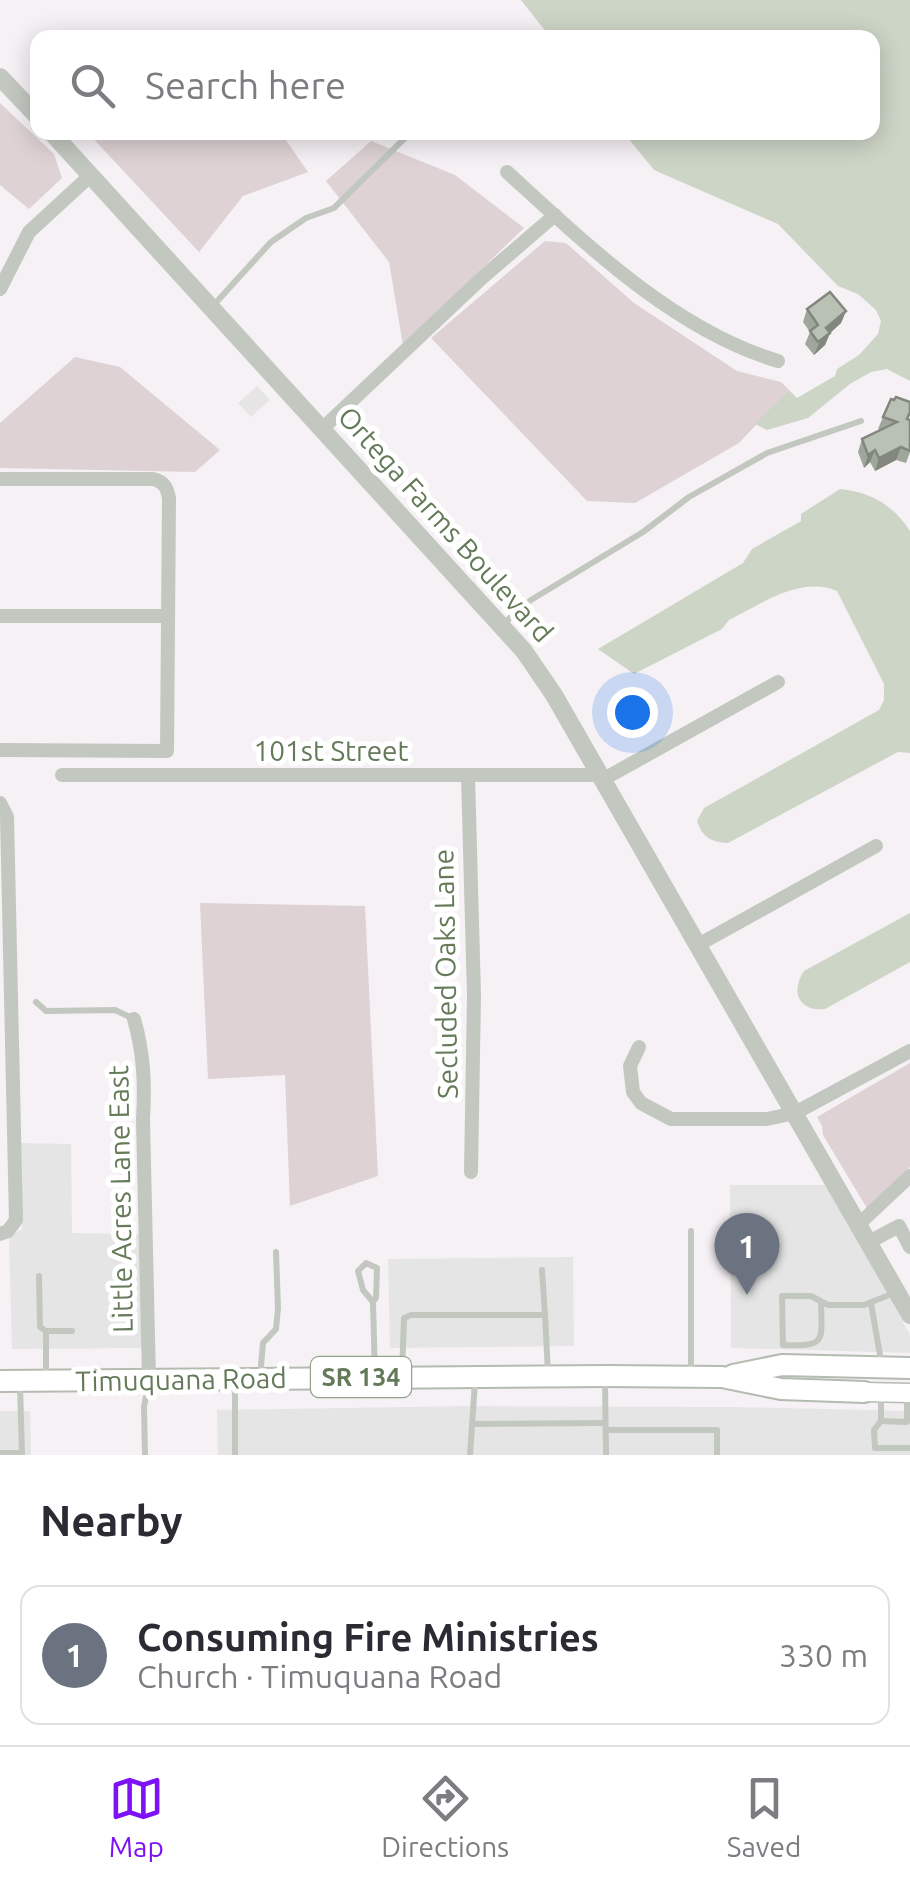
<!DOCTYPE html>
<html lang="en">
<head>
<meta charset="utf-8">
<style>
  body { margin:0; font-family:Ubuntu,sans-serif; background:#f7f7f7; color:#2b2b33 }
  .you { position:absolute; left:632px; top:712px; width:35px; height:35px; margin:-25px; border:8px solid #fff; border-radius:50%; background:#1a73e8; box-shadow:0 0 0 15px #1a73e833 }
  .badge { display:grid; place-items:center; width:65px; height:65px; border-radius:50%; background:#7c12f5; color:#fff; font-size:32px; font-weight:700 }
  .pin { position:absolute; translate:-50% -82px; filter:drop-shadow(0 2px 5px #0008) }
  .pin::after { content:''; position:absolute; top:52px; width:35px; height:30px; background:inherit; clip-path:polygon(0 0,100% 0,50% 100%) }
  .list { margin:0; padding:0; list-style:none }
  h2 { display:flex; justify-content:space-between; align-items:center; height:130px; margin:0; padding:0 40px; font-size:42px }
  h2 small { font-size:32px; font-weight:400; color:#7c7c81 }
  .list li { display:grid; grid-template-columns:65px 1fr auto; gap:30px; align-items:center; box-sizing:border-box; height:140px; margin:0 20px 20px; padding:0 20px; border:2px solid #e1e1e2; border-radius:20px }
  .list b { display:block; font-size:38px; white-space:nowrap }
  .list p { margin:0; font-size:32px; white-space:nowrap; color:#7c7c81 }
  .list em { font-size:32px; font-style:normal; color:#7c7c81 }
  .icon { flex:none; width:55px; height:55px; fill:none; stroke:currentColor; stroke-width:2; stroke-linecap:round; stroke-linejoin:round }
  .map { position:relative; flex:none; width:910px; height:1455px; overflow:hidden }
  .search { position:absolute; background:#fff; box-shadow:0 5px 25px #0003; left:30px; right:30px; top:30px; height:110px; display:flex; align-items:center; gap:25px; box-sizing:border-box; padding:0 35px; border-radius:20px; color:#7c7c81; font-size:38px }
  .sheet { height:290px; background:#fff }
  nav { display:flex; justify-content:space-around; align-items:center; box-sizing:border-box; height:140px; border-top:2px solid #e1e1e2; background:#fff; font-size:28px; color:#7c7c81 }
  nav a { display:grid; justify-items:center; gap:5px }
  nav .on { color:#7c12f5 }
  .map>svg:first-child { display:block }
</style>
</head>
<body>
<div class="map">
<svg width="910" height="1455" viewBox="0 0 910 1455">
  <rect width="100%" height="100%" fill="#f6f1f5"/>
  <g fill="#e6e5e5">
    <path d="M257,386L270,400L251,417L238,403Z"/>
    <path d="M21,1143L71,1144L72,1233L142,1234L144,1348L12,1349L9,1238L22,1229Z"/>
    <path d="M730,1185H827L910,1335V1353L731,1348Z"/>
    <path d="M573,1257L574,1346L390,1348L388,1259Z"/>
    <path d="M463,1406L735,1407L910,1411V1455H218L217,1410Z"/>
    <path d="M0,1411H30L31,1455H0Z"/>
  </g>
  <g fill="#ded2d4">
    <path d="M0,103L54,154L62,178L29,209L0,185Z"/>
    <path d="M88,133H281L308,172L243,196L199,252Z"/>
    <path d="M371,141L455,175L524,228L403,345L389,262L326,181Z"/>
    <path d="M545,241L566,243L634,303L737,371L781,382L789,390L739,443L635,503L587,501L431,338Z"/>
    <path d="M75,357L120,367L220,450L195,472L0,468V423Z"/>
    <path d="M200,903L365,906L378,1176L290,1206L285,1075L208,1079Z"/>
    <path d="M910,1063V1167L868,1210L823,1135L822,1126L817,1117Z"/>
  </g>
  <g fill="#cdd5c7">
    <path d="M521,0H910V381L887,369L871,372L850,384L808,418L767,430L755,424L789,390L797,398L835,376L837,369L859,355L878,334L881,321L876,310L858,294L838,286L778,224L654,170L624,133L872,132V38L550,37Z"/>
    <path d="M840,489C871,492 893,505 910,531V753L898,752L728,843C711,842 703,838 697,821L704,808L879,710L884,700V684L837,591C801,576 762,603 729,620L722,629L634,674L598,649L743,563L752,549L801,521V514Z"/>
    <path d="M910,913V962L825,1009C799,1012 790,992 804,971Z"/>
  </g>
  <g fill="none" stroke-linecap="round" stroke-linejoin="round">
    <defs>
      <path id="secondary" d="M864,1392L910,1393"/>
      <g id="primary">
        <path d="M733,1375L782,1365L910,1368"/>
        <path d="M0,1381L605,1376L722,1377L781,1389L864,1392"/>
      </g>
    </defs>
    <use href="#secondary" stroke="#b5bdb1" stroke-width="21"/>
    <use href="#primary" stroke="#b4bbb0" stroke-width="24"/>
    <g stroke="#c2c8bf" stroke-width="6">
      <path d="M212,307L271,242L306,218L334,208L411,132"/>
      <path d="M504,623L531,600L643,532L689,497L767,453L861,421"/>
      <path d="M36,1002L46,1011L115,1010L134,1019"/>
      <path d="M691,1231V1371"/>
      <path d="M542,1270L545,1315"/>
      <path d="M39,1276L40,1327L46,1331V1376"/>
      <path d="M373,1302L376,1298L377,1268L366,1263L358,1271L363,1290L373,1302L375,1376"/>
      <path d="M821,1302C822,1343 826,1346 783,1345L782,1296H811L828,1305H864L894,1293"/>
      <path d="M871,1303L881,1361"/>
      <path d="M46,1331H72"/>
      <path d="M402,1375L404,1318L411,1315H545L548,1373"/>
      <path d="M260,1377L263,1343L276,1329L278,1308L276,1252"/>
      <path d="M605,1382L606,1455"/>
      <path d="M235,1384V1455"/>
      <path d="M881,1393V1421L907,1422V1393"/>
      <path d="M881,1421L874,1430L875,1448H910"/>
      <path d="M473,1424L605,1423"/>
      <path d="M606,1430H717V1455"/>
      <path d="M0,1453H22L20,1386"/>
      <path d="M145,1455L144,1407L148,1385"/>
      <path d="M470,1455L475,1382"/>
    </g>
    <g stroke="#c2c8bf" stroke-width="14">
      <path d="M507,172C586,244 674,330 778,361"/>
      <path d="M0,289L29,232L91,175"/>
      <path d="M323,428L483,277L555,215"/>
      <path d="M0,479H153C164,482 167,487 169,498L167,751L0,750"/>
      <path d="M0,616H168"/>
      <path d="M62,775H599"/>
      <path d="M468,776L474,995L471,1172"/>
      <path d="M602,780L778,682"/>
      <path d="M0,803L7,817L16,1220L8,1231L0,1234"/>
      <path d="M698,945L876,846"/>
      <path d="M134,1019C144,1054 145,1084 143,1120L149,1379"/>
      <path d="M639,1047L630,1066L633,1092L641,1103L671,1119H767L795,1113L910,1051"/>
      <path d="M859,1224L910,1176"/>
      <path d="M869,1242L899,1226L910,1247"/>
    </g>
    <g stroke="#c2c8bf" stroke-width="18">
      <path d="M0,77L38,117"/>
      <path d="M51,132L524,651L554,695L910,1315"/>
    </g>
    <use href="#secondary" stroke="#fff" stroke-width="18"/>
    <use href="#primary" stroke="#fff" stroke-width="20"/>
  </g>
  <g fill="#9fa69b">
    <path d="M807,309L846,311L841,323L830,333L825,345L814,355L805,344L810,332L803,322Z"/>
    <path d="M883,417L910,420V452L906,463L896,460L875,471L870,462L864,468L858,452L862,439L881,430L878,429Z"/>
  </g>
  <g fill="#82877e">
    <path d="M846,311L841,323L830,333L825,345L814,355L826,328Z"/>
    <path d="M901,447L896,460L875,471L879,458Z"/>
    <path d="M875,450L870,462L864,468L868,455Z"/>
  </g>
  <g fill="#b9c1b4" stroke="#82877e" stroke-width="2.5">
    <path d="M830,292L846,311L826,328L830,333L818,342L810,331L818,325L807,309Z"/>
    <path d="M896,397L910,402V412L907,419L910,420V451L901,447L879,458L875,450L868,455L862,439L897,422L883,417L891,399L894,400Z"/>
  </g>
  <g text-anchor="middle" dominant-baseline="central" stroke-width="10" stroke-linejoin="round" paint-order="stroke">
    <rect fill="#fff" stroke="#92a28b" stroke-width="2.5" x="311" y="1357" width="100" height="40" rx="8"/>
    <g font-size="25" font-weight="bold" fill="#647a59">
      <text x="361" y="1377">SR 134</text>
    </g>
    <g font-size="28" fill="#647a59" stroke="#fff">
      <text transform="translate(446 524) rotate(48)">Ortega Farms Boulevard</text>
      <text x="331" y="750">101st Street</text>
      <text transform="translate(445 974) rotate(-91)">Secluded Oaks Lane</text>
      <text transform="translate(120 1199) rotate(-91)">Little Acres Lane East</text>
      <text transform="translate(181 1379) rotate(-1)">Timuquana Road</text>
    </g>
  </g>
</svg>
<div class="you"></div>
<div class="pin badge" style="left:747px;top:1295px;background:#6b7280">1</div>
<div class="search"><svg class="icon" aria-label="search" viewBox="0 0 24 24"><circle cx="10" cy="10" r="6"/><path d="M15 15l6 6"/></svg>Search here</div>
</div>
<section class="sheet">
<h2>Nearby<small></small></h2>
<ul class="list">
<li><span class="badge" style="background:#6b7280">1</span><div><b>Consuming Fire Ministries</b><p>Church · Timuquana Road</p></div><em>330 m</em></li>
</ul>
</section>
<nav>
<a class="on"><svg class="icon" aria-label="map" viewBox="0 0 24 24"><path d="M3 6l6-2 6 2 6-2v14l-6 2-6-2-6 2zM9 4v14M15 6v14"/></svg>Map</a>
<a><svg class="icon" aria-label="directions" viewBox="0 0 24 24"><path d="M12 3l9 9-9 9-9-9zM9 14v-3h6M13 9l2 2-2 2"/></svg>Directions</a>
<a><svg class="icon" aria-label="saved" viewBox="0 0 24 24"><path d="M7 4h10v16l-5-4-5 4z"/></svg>Saved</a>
</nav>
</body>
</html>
